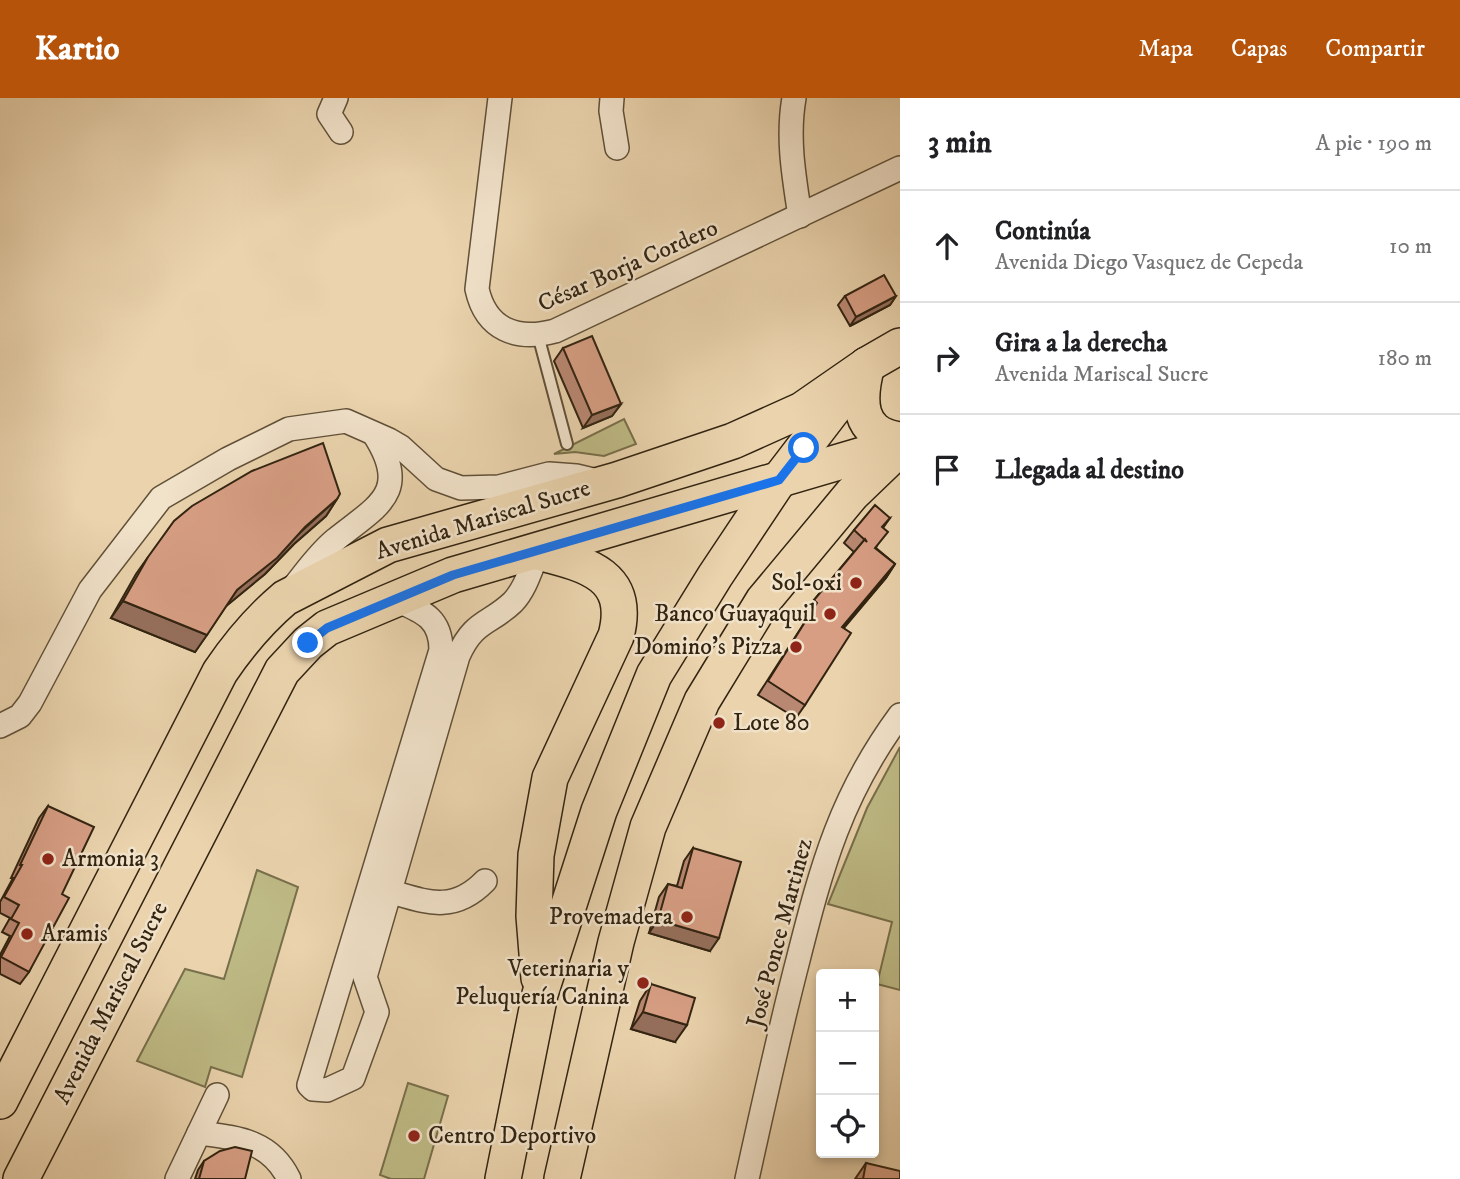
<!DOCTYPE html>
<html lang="es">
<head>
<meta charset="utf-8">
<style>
  body { margin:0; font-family:"IM FELL DW Pica",serif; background:#f6f6f6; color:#202124 }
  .controls { position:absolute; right:21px; bottom:21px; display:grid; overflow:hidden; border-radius:7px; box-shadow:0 4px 10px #0003 }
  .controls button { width:63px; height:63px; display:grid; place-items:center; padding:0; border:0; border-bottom:2px solid #e0e0e0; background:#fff; color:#202124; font:35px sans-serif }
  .stop { position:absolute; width:21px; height:21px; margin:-16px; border:5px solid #1a73e8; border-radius:50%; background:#fff }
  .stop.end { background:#1a73e8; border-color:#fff; box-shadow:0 2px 7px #0008 }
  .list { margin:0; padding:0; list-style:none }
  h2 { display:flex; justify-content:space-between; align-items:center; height:91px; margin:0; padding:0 28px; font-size:30px }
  h2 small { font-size:23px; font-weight:400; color:#757577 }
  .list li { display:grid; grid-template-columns:46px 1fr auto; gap:21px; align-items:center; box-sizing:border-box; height:112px; padding:0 28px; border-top:2px solid #e0e0e0 }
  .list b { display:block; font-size:26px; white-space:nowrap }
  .list p { margin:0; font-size:23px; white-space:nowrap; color:#757577 }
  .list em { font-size:23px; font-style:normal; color:#757577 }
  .icon { flex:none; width:38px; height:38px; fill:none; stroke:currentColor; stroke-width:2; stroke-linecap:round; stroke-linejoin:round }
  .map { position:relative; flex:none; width:900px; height:1081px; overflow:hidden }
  header { display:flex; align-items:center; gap:42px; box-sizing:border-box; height:98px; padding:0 35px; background:#b45309; color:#fff }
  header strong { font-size:33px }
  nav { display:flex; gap:38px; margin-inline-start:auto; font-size:24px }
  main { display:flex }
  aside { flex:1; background:#fff }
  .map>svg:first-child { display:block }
</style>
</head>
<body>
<header>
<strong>Kartio</strong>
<nav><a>Mapa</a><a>Capas</a><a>Compartir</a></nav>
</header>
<main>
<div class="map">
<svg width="900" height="1081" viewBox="0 0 900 1081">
  <rect width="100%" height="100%" fill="#ead3ad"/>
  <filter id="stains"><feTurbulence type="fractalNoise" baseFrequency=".00286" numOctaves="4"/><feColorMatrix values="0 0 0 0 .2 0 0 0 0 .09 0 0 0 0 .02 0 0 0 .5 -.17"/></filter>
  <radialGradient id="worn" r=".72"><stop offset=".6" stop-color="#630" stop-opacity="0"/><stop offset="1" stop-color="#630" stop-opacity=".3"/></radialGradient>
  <g fill="#beba85" stroke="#786f4b" stroke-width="2">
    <path d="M624,321L636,346L604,358L575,354L554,356Z"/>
    <path d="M900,649V892L877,886L892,824L828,806L867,710Z"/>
    <path d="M257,772L298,789L242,979L211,969L205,989L137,963L185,871L224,881Z"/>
    <path d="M408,985L448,998L424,1081H391L380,1077Z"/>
  </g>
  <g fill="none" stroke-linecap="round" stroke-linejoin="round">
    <defs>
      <path id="service" d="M538,237L567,346"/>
      <g id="minor">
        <path d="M336,0L329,16L341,34"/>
        <path d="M500,0L477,191C486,232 517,243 555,233L900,70"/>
        <path d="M612,0L611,13L617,50"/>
        <path d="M794,0C787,40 794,79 800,118"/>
        <path d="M292,491C306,474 318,456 335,442C377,408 412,395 374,336"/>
        <path d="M394,501C421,513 441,519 441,552L309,987L313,991L327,992L353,980L377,914L365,879L458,558C474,522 489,527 513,504C526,490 531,470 538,454"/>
        <path d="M0,628L20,618L30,605L90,492L161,400L228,361L289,331L346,323L389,342L401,349L436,381L461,390L499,389L549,376L576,378L597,383"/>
        <path d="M376,790C419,800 449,820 485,783"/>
        <path d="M199,1035C237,1040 270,1042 289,1081"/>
        <path d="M177,1081L217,997"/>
        <path d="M747,1081C763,1008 779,935 798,862C822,767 841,697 900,617"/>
      </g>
      <g id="primary">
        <path d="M867,267C858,301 856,336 900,342"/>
        <path d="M538,454C585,466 632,476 616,538L550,680L536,757L534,818L539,880"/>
        <path d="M0,1003L220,574C239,546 259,522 285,500L388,447L617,382L733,343L802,312L867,267"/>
        <path d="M21,1081L282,573L308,545L327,530L453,477L900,346"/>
        <path d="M503,1081L540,896L599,713L654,577L715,478L779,382L867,267L900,248"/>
        <path d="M562,1081L616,844L648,729L702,603L763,503L852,396L900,350"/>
      </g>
    </defs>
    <use href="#service" stroke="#605038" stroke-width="14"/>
    <use href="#minor" stroke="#605038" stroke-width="26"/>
    <use href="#primary" stroke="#322411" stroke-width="38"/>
    <use href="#service" stroke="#f1e2ca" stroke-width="10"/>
    <use href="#minor" stroke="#f1e2ca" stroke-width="23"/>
    <use href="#primary" stroke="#ead3ad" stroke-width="35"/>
  </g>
  <g fill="#b98872" stroke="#322411" stroke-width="2">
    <path d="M845,198H896L890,207L850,228L838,207Z"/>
    <path d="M563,250L621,306L612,318L583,330L554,263Z"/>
    <path d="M337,401L326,418L294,446L265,476L226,508L195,554L111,520L136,476L148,459Z"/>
    <path d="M890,420L883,430L876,450L895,466L886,480L843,530L805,607L796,620L758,597L808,519L804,516L814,502L854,454L844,445L854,432Z"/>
    <path d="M48,708L62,796L29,874L20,886L0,876V857L10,838L2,834L10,820L0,815V804L13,780H11L39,720Z"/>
    <path d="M693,750L710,853L649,835L659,799L668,786L677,788L684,763Z"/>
    <path d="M651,886L675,944L631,931L640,903Z"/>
    <path d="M204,1063L245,1081H195L198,1072Z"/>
    <path d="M866,1065L900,1081H855Z"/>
  </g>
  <g fill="#966f5c" stroke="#322411" stroke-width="2">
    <path d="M896,198L890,207L850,228L856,219Z"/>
    <path d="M621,306L612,318L583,330L592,317Z"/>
    <path d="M337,401L326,418L294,446L265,476L225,509L237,492Z"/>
    <path d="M895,466L886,480L833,543L842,529Z"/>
    <path d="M123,503L207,537L195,554L111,520Z"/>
    <path d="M658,822L719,840L710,853L649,835Z"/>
    <path d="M643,914L687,927L675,944L631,931Z"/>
  </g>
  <g fill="#d79e84" stroke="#322411" stroke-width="2">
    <path d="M884,177L896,198L856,219L845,198Z"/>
    <path d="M592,238L621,306L592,317L563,250Z"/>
    <path d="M323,345L340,396L337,401L305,429L277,460L237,492L207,537L123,503L148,459L174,423L192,408L252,373Z"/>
    <path d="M875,407L890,420L882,429L888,434L875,450L895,466L842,529L851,535L805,607L768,583L817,505L814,502L865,441L867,444L854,432Z"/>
    <path d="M48,708L94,729L62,796L69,800L29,874L1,859L19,825L11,821L19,807L4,799L22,767H20Z"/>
    <path d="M693,750L741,764L719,840L658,822L668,786L682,790Z"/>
    <path d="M651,886L695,900L687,927L643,914Z"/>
    <path d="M235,1049L252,1053L245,1081H199L204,1063L220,1053Z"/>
    <path d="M866,1065L900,1073V1081H863Z"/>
  </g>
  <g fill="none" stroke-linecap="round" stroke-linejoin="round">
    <path stroke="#1a73e8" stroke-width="9" d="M308,545L327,530L453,477L779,382L804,350"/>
  </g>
  <g fill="#8f2418" stroke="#f1e2ca" stroke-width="2.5">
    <circle cx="856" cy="485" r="7"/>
    <circle cx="830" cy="516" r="7"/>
    <circle cx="796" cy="549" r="7"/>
    <circle cx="719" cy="625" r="7"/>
    <circle cx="48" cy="761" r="7"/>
    <circle cx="687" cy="819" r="7"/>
    <circle cx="27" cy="836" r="7"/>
    <circle cx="643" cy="885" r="7"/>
    <circle cx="414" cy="1038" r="7"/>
  </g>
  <g text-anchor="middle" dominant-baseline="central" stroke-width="5" stroke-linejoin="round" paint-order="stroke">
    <g font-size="24" fill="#322411" stroke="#f1e2ca">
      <text transform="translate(628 168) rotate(-24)">César Borja Cordero</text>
      <text transform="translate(483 422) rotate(-17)">Avenida Mariscal Sucre</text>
      <text transform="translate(780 835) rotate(-75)">José Ponce Martinez</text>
      <text transform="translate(111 905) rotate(-63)">Avenida Mariscal Sucre</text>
    </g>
    <g font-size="24" fill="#322411" stroke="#f1e2ca" text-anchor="end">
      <text x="842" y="485">Sol-oxi</text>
      <text x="816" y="516">Banco Guayaquil</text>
      <text x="782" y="549">Domino's Pizza</text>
      <text x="733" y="625" text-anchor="start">Lote 80</text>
      <text x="62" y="761" text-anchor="start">Armonia 3</text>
      <text x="673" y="819">Provemadera</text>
      <text x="41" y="836" text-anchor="start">Aramis</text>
      <text x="629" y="871">Veterinaria y<tspan x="629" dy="28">Peluquería Canina</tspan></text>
      <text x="428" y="1038" text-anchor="start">Centro Deportivo</text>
    </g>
  </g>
  <rect width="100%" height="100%" filter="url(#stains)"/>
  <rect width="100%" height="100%" fill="url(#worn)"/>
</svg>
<div class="controls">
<button>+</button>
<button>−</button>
<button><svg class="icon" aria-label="locate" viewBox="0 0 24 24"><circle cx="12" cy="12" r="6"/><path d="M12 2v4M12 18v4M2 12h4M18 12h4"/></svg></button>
</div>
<div class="stop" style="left:804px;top:350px"></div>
<div class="stop end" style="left:308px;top:545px"></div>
</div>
<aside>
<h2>3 min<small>A pie · 190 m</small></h2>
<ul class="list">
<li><svg class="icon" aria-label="ahead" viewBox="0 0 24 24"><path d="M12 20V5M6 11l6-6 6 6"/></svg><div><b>Continúa</b><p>Avenida Diego Vasquez de Cepeda</p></div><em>10 m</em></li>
<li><svg class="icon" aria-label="right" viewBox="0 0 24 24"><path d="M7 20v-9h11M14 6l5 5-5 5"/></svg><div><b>Gira a la derecha</b><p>Avenida Mariscal Sucre</p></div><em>180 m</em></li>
<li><svg class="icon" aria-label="arrive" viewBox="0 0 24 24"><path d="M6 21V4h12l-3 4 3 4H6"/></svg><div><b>Llegada al destino</b></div></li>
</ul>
</aside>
</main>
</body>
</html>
